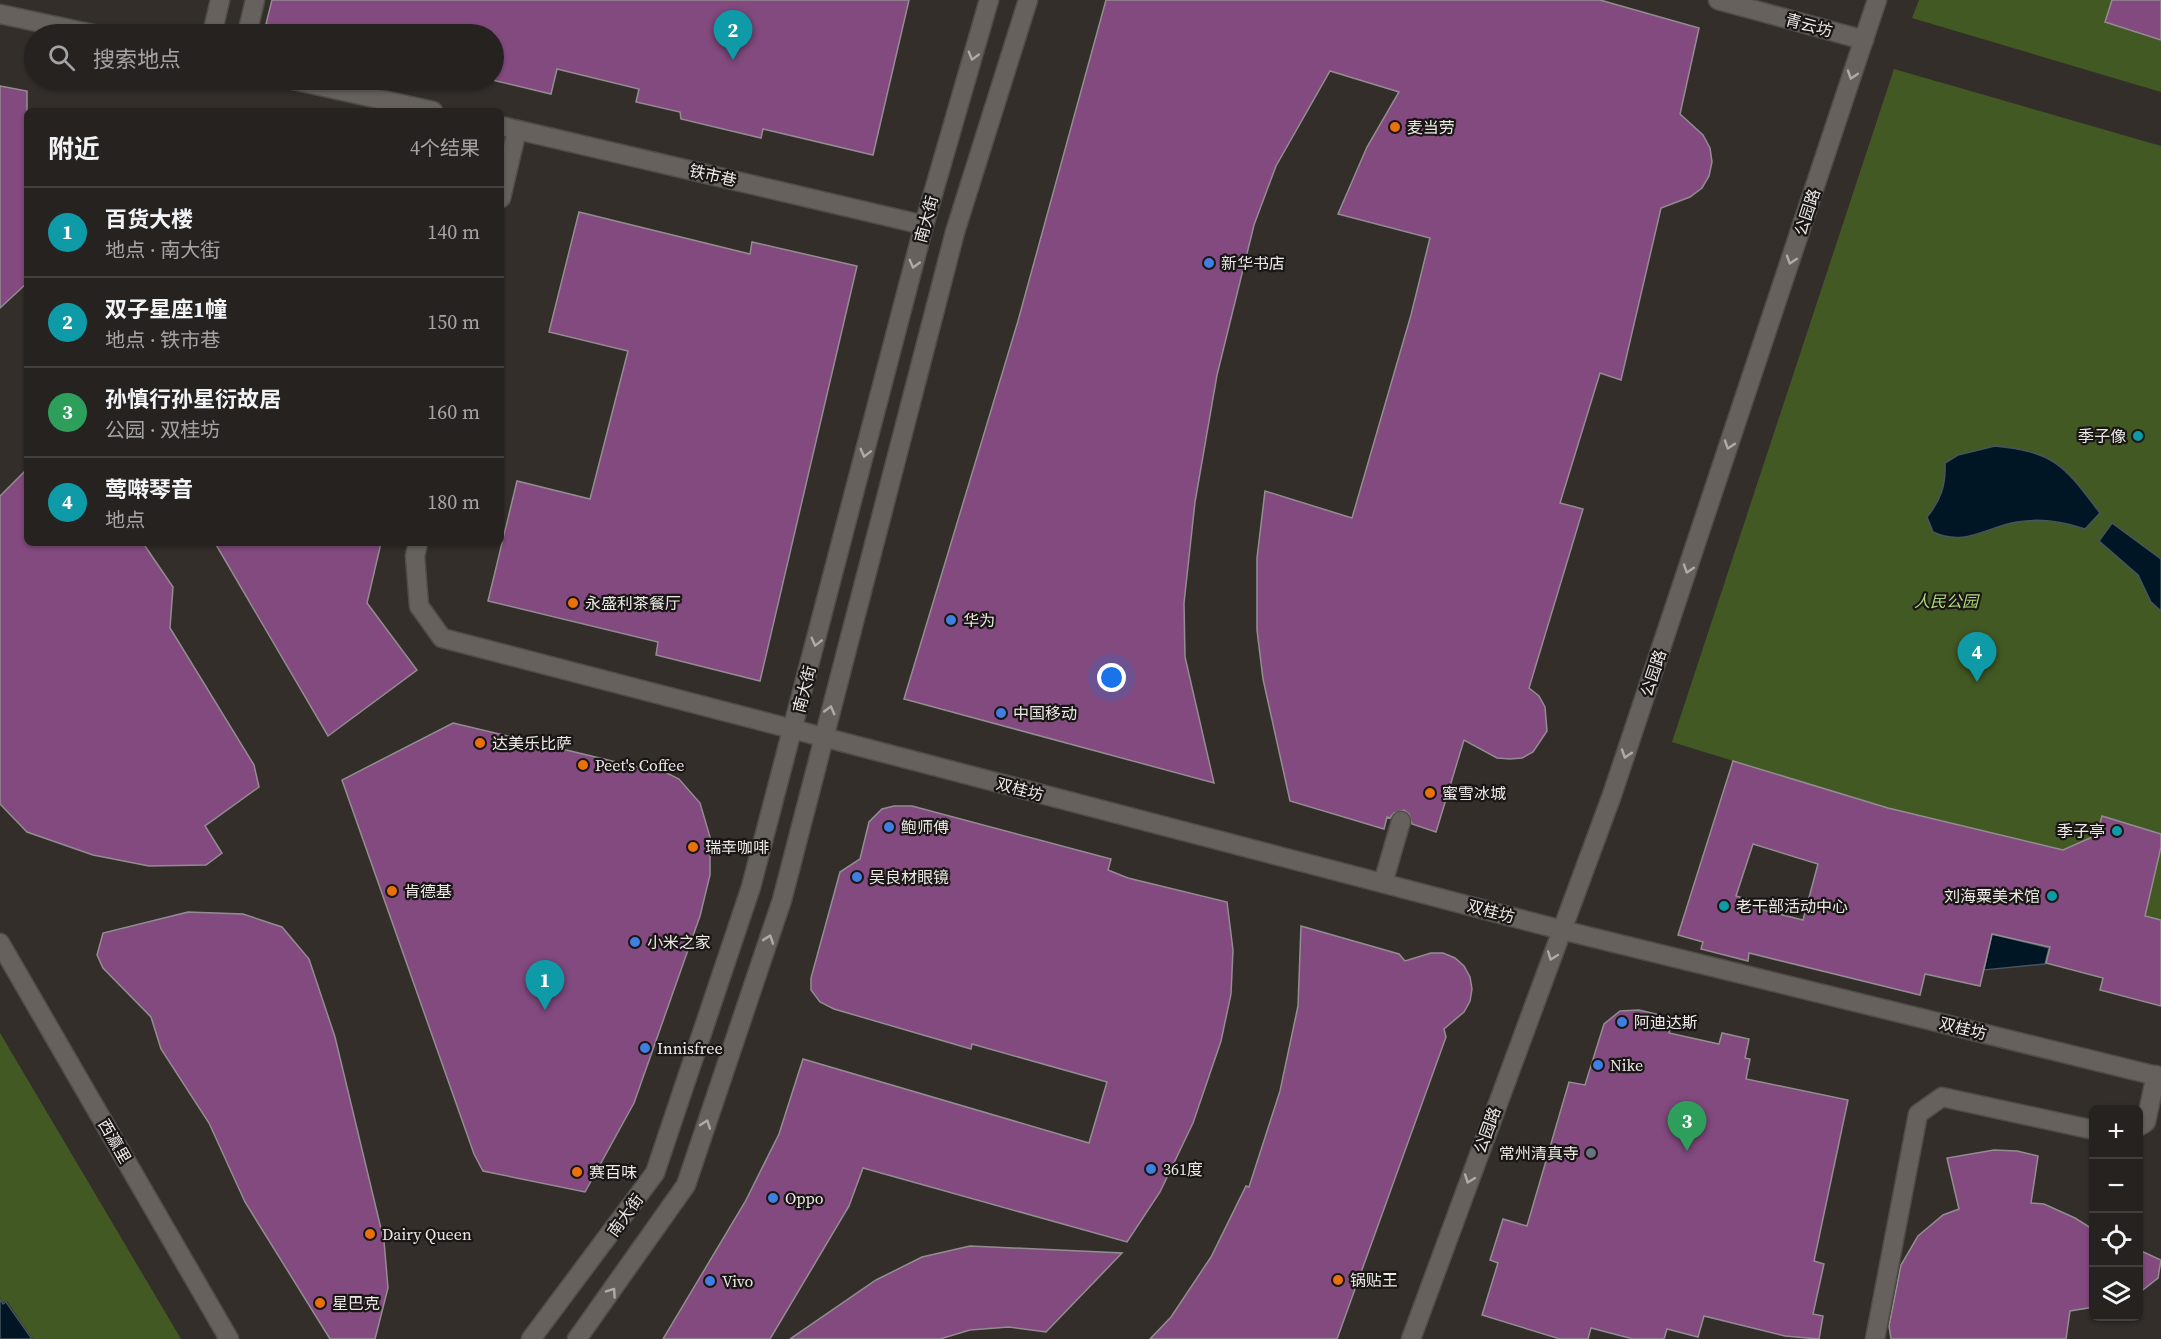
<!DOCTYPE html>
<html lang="zh">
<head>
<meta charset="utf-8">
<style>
  body { margin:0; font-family:"Source Serif 4","Noto Sans SC",serif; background:#2e2a29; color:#f1f3f6 }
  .controls { position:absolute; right:18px; bottom:18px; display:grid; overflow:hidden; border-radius:9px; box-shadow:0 2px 4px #0004 }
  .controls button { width:54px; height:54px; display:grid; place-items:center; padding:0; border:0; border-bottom:2px solid #423f3e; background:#262220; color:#f1f3f6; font:30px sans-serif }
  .you { position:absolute; left:1112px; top:678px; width:21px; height:21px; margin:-15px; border:4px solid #fff; border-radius:50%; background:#1a73e8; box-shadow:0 0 0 9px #1a73e833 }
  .badge { display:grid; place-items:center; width:39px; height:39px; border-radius:50%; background:#85bbfb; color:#fff; font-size:20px; font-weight:700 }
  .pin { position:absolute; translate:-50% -50px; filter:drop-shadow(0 2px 3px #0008) }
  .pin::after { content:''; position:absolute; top:32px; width:21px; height:18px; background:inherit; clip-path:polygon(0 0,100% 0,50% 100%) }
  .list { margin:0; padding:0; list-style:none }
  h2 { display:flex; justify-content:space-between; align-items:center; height:78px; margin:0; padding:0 24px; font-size:26px }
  h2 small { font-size:20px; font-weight:400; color:#a4a4a5 }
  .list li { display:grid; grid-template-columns:39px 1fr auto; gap:18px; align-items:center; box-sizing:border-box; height:90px; padding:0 24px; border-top:2px solid #423f3e }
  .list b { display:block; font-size:22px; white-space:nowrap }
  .list p { margin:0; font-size:20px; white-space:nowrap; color:#a4a4a5 }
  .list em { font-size:20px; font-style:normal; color:#a4a4a5 }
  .icon { flex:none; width:33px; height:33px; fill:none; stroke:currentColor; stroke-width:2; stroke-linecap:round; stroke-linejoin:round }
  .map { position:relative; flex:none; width:2161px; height:1339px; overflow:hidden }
  .search { position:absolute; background:#262220; box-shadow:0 2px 4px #0004; left:24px; top:24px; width:480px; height:66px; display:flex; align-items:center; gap:15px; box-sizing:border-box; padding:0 21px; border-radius:33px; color:#a4a4a5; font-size:22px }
  .panel { position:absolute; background:#262220; box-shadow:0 2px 4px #0004; left:24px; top:108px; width:480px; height:438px; border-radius:9px }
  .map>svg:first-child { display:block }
</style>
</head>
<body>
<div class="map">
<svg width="2161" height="1339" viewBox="0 0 2161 1339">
  <rect width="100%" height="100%" fill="#332e2a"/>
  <g fill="#435923">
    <path d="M1919,0H2161V92L1912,18Z"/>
    <path d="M1894,69L2161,146V920L2145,916L2131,851L2085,840L2063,850L1970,829L1885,808L1672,742Z"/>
    <path d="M0,1033L181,1339H33L7,1301L3,1302L0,1297Z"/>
  </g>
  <g fill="#001624" stroke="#46555e" stroke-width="1.5">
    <path d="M1995,446C2056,452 2064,466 2100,513L2085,529C2064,522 2040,518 2017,522C1986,527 1965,547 1933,532L1927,517C1941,500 1946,485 1945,463L1958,455Z"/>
    <path d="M2112,523L2161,559V611L2151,602L2138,575L2099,541Z"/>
    <path d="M1992,934L2049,948L2045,964L1984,970Z"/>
    <path d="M0,1299L3,1304L6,1302L32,1339H0Z"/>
  </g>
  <g fill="#824a7e" stroke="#938d92" stroke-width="1.5" fill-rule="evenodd">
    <path d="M272,0H909L873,155L763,129L761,138L681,119L680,112L636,102L639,89L557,69L551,94L492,80L494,34H309L266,24Z"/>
    <path d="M1106,0H1600L1699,28L1680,114L1703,135L1710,148L1712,162L1709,176L1702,188L1690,197L1661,208L1621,380L1600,373L1560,503L1583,509L1529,688L1539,696L1545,707L1547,731L1533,752L1522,758L1510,759L1497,758L1464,740L1436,832L1412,824L1409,814L1404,810L1394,813L1390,818L1387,817L1384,829L1290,801L1263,679L1257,630V558L1265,491L1352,518L1411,315L1430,238L1338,214L1367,147L1399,92L1330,71L1276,166L1254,225L1217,375L1195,502L1184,603L1185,657L1214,783L904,699L1018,321Z"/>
    <path d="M2112,0H2161V40L2105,22Z"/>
    <path d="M0,86L27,91V283L0,308Z"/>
    <path d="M579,212L750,254L752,242L857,266L760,681L656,655L658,642L488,601L517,481L590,499L628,351L549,332Z"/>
    <path d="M27,469V543H143L173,587L170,628L254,765L259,787L205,826L222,853L206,865L149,866L93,855L27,832L0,804V496Z"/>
    <path d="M215,543H381L367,603L417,670L328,736Z"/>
    <path d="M453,723L650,770L651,765L679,779L700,803L710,837V875L700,916L634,1103L585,1192L483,1171L474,1154L342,780Z"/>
    <path d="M1733,761L1888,808L2063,850L2097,835L2102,816L2161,834V847L2145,916L2161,920V1006L2100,990L2103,978L2046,963L2050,947L1992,934L1980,986L1925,974L1920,995L1749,953L1748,961L1701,949L1703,942L1678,935ZM1753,844L1818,864L1803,920L1759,909L1760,903L1736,896Z"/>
    <path d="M894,806H912L1111,859L1108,870L1128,878L1227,902L1233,950L1231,994L1221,1041L1193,1123L1160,1192L1127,1242L863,1168L849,1206L770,1339H663L745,1202L779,1134L803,1059L1089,1143L1107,1082L972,1044L971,1049L834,1009L820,1002L811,990V978L840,872L860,859L869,822L882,809Z"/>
    <path d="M188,912L243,914L282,927L309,959L335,1037L384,1241L388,1288L375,1339H330L245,1202L209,1123L161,1049L151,1017L103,968L97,955L103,933Z"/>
    <path d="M1301,926L1399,954L1405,961L1431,953H1443L1455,958L1464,966L1470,977L1472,989L1470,1001L1464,1012L1444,1029L1446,1037L1337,1339H1150L1171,1317L1211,1257L1246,1186L1249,1187L1280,1091L1298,1006Z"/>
    <path d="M1639,1010L1673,1018L1669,1033L1719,1044L1722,1033L1749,1039L1745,1058L1750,1059L1746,1079L1848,1100L1814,1261L1824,1264L1813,1314L1823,1316L1819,1339L1785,1336L1704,1316L1698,1337L1667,1329L1664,1339H1633L1591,1328L1588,1339H1560L1482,1315L1498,1263L1490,1260L1503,1219L1527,1226L1569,1082L1585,1085L1604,1024L1620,1011Z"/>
    <path d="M1994,1150L2017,1151L2038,1156L2031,1203L2044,1204L2075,1218L2094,1230V1307L2070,1311L2066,1339H1891L1889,1326L1901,1265L1918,1236L1943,1215L1959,1209L1947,1158Z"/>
    <path d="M970,1246L1122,1253L1046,1332L1009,1327L970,1330L940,1339H790L876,1280L922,1257Z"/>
    <path d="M2139,1250L2161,1260L2158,1278L2139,1293Z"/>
  </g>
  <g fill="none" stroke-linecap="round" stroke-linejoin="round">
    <defs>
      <g id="lane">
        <path d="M1718,0L1864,40"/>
        <path d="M212,34L220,0"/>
        <path d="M247,34L255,0"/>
        <path d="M823,737L1562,930"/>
        <path d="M1383,883L1401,821"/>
        <path d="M2138,1127L2146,1122L2156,1075"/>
        <path d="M1875,1339L1918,1114L1942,1097L2094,1130"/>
      </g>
      <g id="street">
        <path d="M0,14L93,34"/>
        <path d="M293,80L433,111"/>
        <path d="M501,126L924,225"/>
        <path d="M501,198L517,130"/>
        <path d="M418,543L415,556L419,606L442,638L823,737"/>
        <path d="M1562,930L2161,1077"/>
        <path d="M0,943L229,1339"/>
      </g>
      <g id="secondary">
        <path d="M531,1339L655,1173L751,887L924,225L989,0"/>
        <path d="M577,1339L686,1185L782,900L955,232L1028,0"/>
        <path d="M1411,1339L1612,795L1877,0"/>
      </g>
    </defs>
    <use href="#lane" stroke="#504d49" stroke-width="21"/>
    <use href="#street" stroke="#504d49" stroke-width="21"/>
    <use href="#secondary" stroke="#504d49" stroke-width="21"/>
    <use href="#lane" stroke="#66615c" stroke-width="18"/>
    <use href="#street" stroke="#66615c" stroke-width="18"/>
    <use href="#secondary" stroke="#66615c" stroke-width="18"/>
  </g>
  <defs><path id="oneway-chevron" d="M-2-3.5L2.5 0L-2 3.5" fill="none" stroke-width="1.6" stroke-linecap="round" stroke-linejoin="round" transform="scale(1.5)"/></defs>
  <g stroke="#afaba7">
    <use href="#oneway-chevron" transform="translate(973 56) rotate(106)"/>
    <use href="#oneway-chevron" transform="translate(1852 75) rotate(108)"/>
    <use href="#oneway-chevron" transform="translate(1791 260) rotate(108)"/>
    <use href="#oneway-chevron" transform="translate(914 264) rotate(105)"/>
    <use href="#oneway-chevron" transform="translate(1729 445) rotate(108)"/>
    <use href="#oneway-chevron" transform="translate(865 453) rotate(104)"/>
    <use href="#oneway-chevron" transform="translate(1688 569) rotate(108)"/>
    <use href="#oneway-chevron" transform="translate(816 642) rotate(104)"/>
    <use href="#oneway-chevron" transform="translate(830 710) rotate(-75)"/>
    <use href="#oneway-chevron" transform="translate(1626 754) rotate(108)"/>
    <use href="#oneway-chevron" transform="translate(769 939) rotate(-71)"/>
    <use href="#oneway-chevron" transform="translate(1552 956) rotate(110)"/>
    <use href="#oneway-chevron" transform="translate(706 1124) rotate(-71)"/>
    <use href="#oneway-chevron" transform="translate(1469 1179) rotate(110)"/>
    <use href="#oneway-chevron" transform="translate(612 1292) rotate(-55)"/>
  </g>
  <g fill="#e8710a" stroke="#191615" stroke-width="2">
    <circle cx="1395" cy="127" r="6"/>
    <circle cx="573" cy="603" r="6"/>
    <circle cx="480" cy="743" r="6"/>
    <circle cx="583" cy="765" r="6"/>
    <circle cx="1430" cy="793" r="6"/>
    <circle cx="693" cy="847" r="6"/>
    <circle cx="392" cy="891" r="6"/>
    <circle cx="577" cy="1172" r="6"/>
    <circle cx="370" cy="1234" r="6"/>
    <circle cx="1338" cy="1280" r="6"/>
    <circle cx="320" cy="1303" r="6"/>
  </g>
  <g fill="#3f7fe0" stroke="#191615" stroke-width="2">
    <circle cx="1209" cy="263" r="6"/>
    <circle cx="951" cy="620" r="6"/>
    <circle cx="1001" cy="713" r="6"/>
    <circle cx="889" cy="827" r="6"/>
    <circle cx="857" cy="877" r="6"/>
    <circle cx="635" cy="942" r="6"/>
    <circle cx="1622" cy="1022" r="6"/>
    <circle cx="645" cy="1048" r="6"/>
    <circle cx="1598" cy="1065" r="6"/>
    <circle cx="1151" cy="1169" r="6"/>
    <circle cx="773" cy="1198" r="6"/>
    <circle cx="710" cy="1281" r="6"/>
  </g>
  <g fill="#0f9aa8" stroke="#191615" stroke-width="2">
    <circle cx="2138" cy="436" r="6"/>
    <circle cx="2117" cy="831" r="6"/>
    <circle cx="2052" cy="896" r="6"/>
    <circle cx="1724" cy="906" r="6"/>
  </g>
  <circle fill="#6b7280" stroke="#191615" stroke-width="2" cx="1591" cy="1153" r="6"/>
  <g text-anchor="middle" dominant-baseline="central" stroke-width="4.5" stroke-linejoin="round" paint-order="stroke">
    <g font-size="16" fill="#ebe8e5" stroke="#191615">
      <text transform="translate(1809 25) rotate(15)">青云坊</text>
      <text transform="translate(713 175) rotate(13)">铁市巷</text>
      <text transform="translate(1807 212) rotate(-72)">公园路</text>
      <text transform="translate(926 219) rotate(-75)">南大街</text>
      <text transform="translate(1653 673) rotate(-72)">公园路</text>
      <text transform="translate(804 689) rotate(-76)">南大街</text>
      <text transform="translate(1020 789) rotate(15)">双桂坊</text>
      <text transform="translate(1491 911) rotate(15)">双桂坊</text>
      <text transform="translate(1963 1028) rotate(14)">双桂坊</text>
      <text transform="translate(1487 1130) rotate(-70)">公园路</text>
      <text transform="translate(115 1141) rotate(60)">西瀛里</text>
      <text transform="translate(625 1215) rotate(-54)">南大街</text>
    </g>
    <g font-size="16" fill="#ebe8e5" stroke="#191615" text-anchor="start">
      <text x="1407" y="127">麦当劳</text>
      <text x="1221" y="263">新华书店</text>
      <text x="2126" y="436" text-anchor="end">季子像</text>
      <text x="585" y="603">永盛利茶餐厅</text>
      <text x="963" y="620">华为</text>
      <text x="1013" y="713">中国移动</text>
      <text x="492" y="743">达美乐比萨</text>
      <text x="595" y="765">Peet's Coffee</text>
      <text x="1442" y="793">蜜雪冰城</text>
      <text x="901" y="827">鲍师傅</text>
      <text x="2105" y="831" text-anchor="end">季子亭</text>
      <text x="705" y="847">瑞幸咖啡</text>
      <text x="869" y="877">吴良材眼镜</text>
      <text x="404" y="891">肯德基</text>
      <text x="2040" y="896" text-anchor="end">刘海粟美术馆</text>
      <text x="1736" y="906">老干部活动中心</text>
      <text x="647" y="942">小米之家</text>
      <text x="1634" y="1022">阿迪达斯</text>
      <text x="657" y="1048">Innisfree</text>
      <text x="1610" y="1065">Nike</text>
      <text x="1579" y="1153" text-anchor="end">常州清真寺</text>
      <text x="1163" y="1169">361度</text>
      <text x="589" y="1172">赛百味</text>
      <text x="785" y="1198">Oppo</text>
      <text x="382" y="1234">Dairy Queen</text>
      <text x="1350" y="1280">锅贴王</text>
      <text x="722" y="1281">Vivo</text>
      <text x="332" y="1303">星巴克</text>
    </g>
    <g font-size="16" font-style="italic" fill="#afd978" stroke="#191615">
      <text x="1946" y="601">人民公园</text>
    </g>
  </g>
</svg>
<div class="controls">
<button>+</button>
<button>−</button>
<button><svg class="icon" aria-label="locate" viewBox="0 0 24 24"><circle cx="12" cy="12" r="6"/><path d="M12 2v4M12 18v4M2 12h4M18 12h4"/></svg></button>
<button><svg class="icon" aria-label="layers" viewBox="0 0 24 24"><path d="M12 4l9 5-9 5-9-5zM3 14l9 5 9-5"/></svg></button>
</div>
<div class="you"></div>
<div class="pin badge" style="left:545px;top:1010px;background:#0f9aa8">1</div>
<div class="pin badge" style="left:733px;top:60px;background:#0f9aa8">2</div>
<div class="pin badge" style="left:1687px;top:1151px;background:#2e9e5b">3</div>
<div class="pin badge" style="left:1977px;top:682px;background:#0f9aa8">4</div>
<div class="search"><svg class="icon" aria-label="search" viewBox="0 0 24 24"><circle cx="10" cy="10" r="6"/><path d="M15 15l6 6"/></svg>搜索地点</div>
<section class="panel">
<h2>附近<small>4个结果</small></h2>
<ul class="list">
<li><span class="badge" style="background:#0f9aa8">1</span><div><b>百货大楼</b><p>地点 · 南大街</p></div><em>140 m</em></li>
<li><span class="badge" style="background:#0f9aa8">2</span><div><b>双子星座1幢</b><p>地点 · 铁市巷</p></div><em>150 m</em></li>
<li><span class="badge" style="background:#2e9e5b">3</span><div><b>孙慎行孙星衍故居</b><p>公园 · 双桂坊</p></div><em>160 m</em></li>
<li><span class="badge" style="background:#0f9aa8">4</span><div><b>莺啭琴音</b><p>地点</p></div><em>180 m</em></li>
</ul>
</section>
</div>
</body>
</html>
